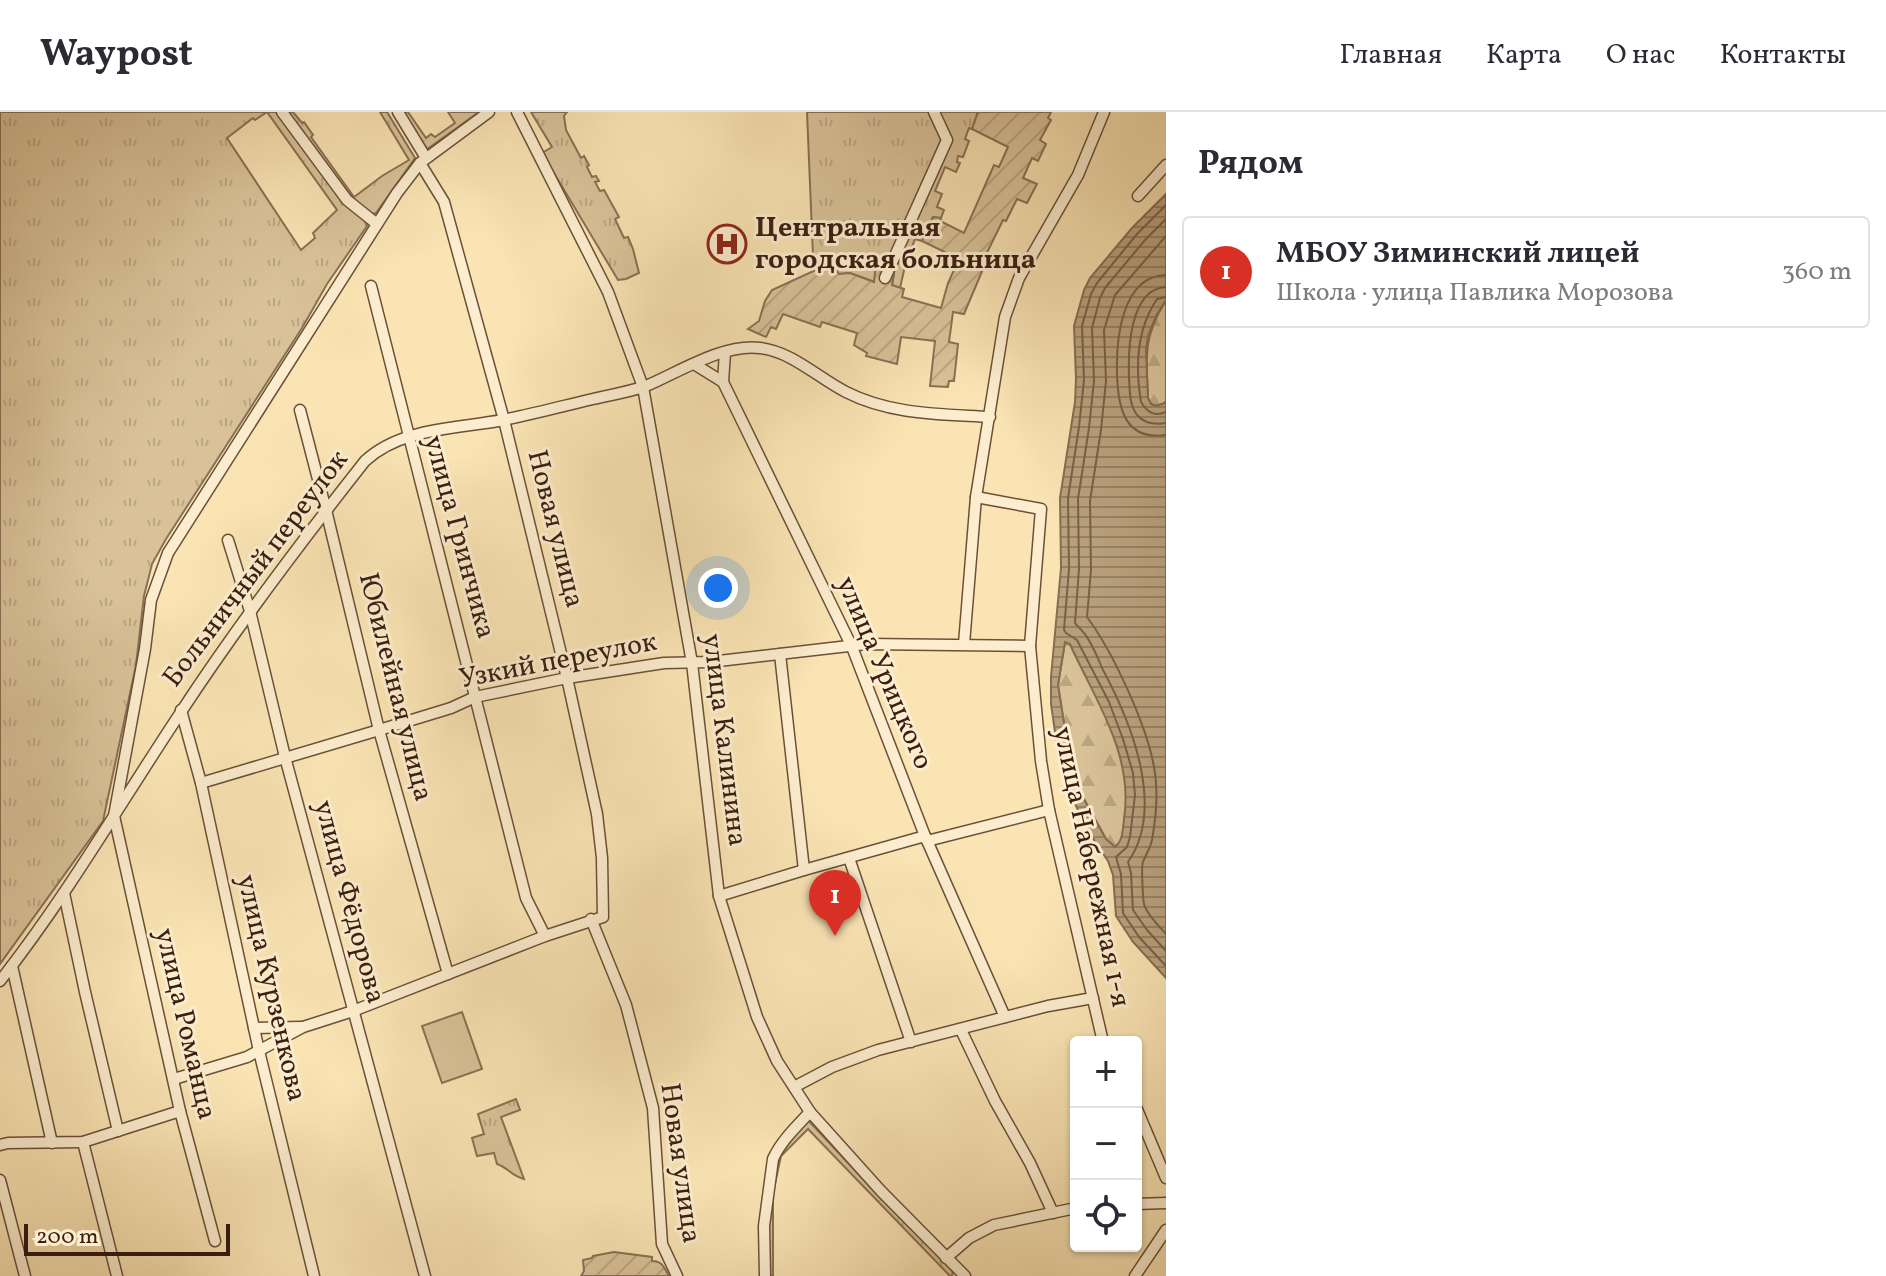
<!DOCTYPE html>
<html lang="ru">
<head>
<meta charset="utf-8">
<style>
  body { margin:0; font-family:Vollkorn,serif; background:#f2f2f3; color:#2b2b33 }
  .controls { position:absolute; right:24px; bottom:24px; display:grid; overflow:hidden; border-radius:8px; box-shadow:0 2px 6px #0004 }
  .controls button { width:72px; height:72px; display:grid; place-items:center; padding:0; border:0; border-bottom:2px solid #e1e1e2; background:#fff; color:#2b2b33; font:40px sans-serif }
  .scale { position:absolute; left:24px; bottom:20px; width:206px; box-sizing:border-box; padding-left:8px; border:4px solid #3a1e11; border-top:0; font-size:22px; line-height:28px; white-space:nowrap; color:#3a1e11; -webkit-text-stroke:6px #fcedce; paint-order:stroke }
  .you { position:absolute; left:718px; top:476px; width:28px; height:28px; margin:-20px; border:6px solid #fff; border-radius:50%; background:#1a73e8; box-shadow:0 0 0 12px #1a73e833 }
  .badge { display:grid; place-items:center; width:52px; height:52px; border-radius:50%; background:#d93025; color:#fff; font-size:26px; font-weight:700 }
  .pin { position:absolute; translate:-50% -66px; filter:drop-shadow(0 2px 4px #0008) }
  .pin::after { content:''; position:absolute; top:42px; width:28px; height:24px; background:inherit; clip-path:polygon(0 0,100% 0,50% 100%) }
  .list { margin:0; padding:0; list-style:none }
  h2 { display:flex; justify-content:space-between; align-items:center; height:104px; margin:0; padding:0 32px; font-size:34px }
  h2 small { font-size:26px; font-weight:400; color:#7c7c81 }
  .list li { display:grid; grid-template-columns:52px 1fr auto; gap:24px; align-items:center; box-sizing:border-box; height:112px; margin:0 16px 16px; padding:0 16px; border:2px solid #e1e1e2; border-radius:8px }
  .list b { display:block; font-size:30px; white-space:nowrap }
  .list p { margin:0; font-size:26px; white-space:nowrap; color:#7c7c81 }
  .list em { font-size:26px; font-style:normal; color:#7c7c81 }
  .icon { flex:none; width:44px; height:44px; fill:none; stroke:currentColor; stroke-width:2; stroke-linecap:round; stroke-linejoin:round }
  .map { position:relative; flex:none; width:1166px; height:1164px; overflow:hidden }
  header { display:flex; align-items:center; gap:48px; box-sizing:border-box; height:112px; padding:0 40px; background:#fff; border-bottom:2px solid #e1e1e2 }
  header strong { font-size:38px }
  nav { display:flex; gap:44px; margin-inline-start:auto; font-size:28px }
  main { display:flex }
  aside { flex:1; background:#fff }
  .map>svg:first-child { display:block }
</style>
</head>
<body>
<header>
<strong>Waypost</strong>
<nav><a>Главная</a><a>Карта</a><a>О нас</a><a>Контакты</a></nav>
</header>
<main>
<div class="map">
<svg width="1166" height="1164" viewBox="0 0 1166 1164">
  <defs>
    <pattern id="grass-tufts" width="24" height="20" patternUnits="userSpaceOnUse" patternTransform="scale(2)"><rect width="24" height="20" fill="#d9c298"/><path d="M3 7l-1-3M5 7V3M7 7l1-3M15 17l-1-3M17 17v-4M19 17l1-3" fill="none" stroke="#bba682"/></pattern>
    <pattern id="forest-firs" width="22" height="20" patternUnits="userSpaceOnUse" patternTransform="scale(2)"><rect width="22" height="20" fill="#d9c298"/><path d="M5 1l3.5 6h-7zM16 11l3.5 6h-7z" fill="#bba682"/></pattern>
    <pattern id="garden-furrows" width="10" height="10" patternUnits="userSpaceOnUse" patternTransform="scale(2)"><rect width="10" height="10" fill="#d9c298"/><path d="M-1 1l2-2M0 10L10 0M9 11l2-2" fill="none" stroke="#bba682"/></pattern>
    <pattern id="water-rules" width="6" height="5" patternUnits="userSpaceOnUse" patternTransform="scale(2)"><rect width="6" height="5" fill="#b9a17d"/><path d="M0 2.5h6" fill="none" stroke="#978365"/></pattern>
  </defs>
  <rect width="100%" height="100%" fill="#fae4b4"/>
  <filter id="stains"><feTurbulence type="fractalNoise" baseFrequency=".0025" numOctaves="4"/><feColorMatrix values="0 0 0 0 .2 0 0 0 0 .09 0 0 0 0 .02 0 0 0 .5 -.17"/></filter>
  <radialGradient id="worn" r=".72"><stop offset=".6" stop-color="#630" stop-opacity="0"/><stop offset="1" stop-color="#630" stop-opacity=".3"/></radialGradient>
  <g fill="url(#grass-tufts)" stroke="#8a7054" stroke-width="2" fill-rule="evenodd">
    <path d="M0,0H277L321,60L366,109L367,114L327,172L302,216L166,427L152,452L144,484L136,553L103,709L0,852ZM267,0L337,98L313,121L315,126L301,138L227,26L253,6L255,8Z"/>
    <path d="M284,0H293L302,11L304,10L313,23L311,25L354,85L382,64L409,48L380,0H387L415,46L376,101L372,102L347,85Z"/>
    <path d="M399,0H408L426,26L431,22L435,25L455,11L448,0H479L426,38Z"/>
    <path d="M531,0H567L564,4L566,18L581,46L584,44L589,53L587,55L592,65L596,64L599,69L595,70L600,79L604,78L619,105L615,107L624,126L628,125L633,137L639,161L626,167L618,168L542,41L552,35Z"/>
    <path d="M807,0H978L972,17L969,16L965,27L969,29L963,45L958,44L957,50L960,51L956,60L945,55L935,79L942,82L937,95L944,98L941,106L933,105L922,129L915,127L905,154L900,176L892,174L896,149L875,170L850,161L839,162L831,151L815,158L811,150L813,144Z"/>
    <path d="M516,987L520,998L501,1005L524,1067C511,1064 509,1056 497,1052L494,1041L477,1044L472,1026L484,1022L478,1002Z"/>
    <path d="M808,1008L876,1081L953,1158L952,1164H950L808,1017L781,1044L773,1081V1164H769L768,1108L778,1042Z"/>
  </g>
  <g fill="url(#forest-firs)" stroke="#8a7054" stroke-width="2">
    <path d="M1166,188V289L1165,291L1156,294L1151,292L1148,286C1146,244 1143,225 1166,188Z"/>
    <path d="M1065,530L1070,532C1091,579 1125,626 1127,681C1127,695 1124,710 1122,724L1120,730L1115,735L1106,727L1080,680L1070,650L1058,573Z"/>
  </g>
  <g fill="url(#garden-furrows)" stroke="#8a7054" stroke-width="2">
    <path d="M978,0H1051L1048,6L1051,8L1040,28L1046,32L1038,49L1032,46L1023,66L1037,72L1027,91L1017,87L1006,109L1003,108L980,155L983,157L964,202L953,200L949,230L958,232L954,269H949L948,275L930,274L935,229L901,225L897,252L866,244L867,241L854,233L857,221L822,210L820,215L783,202L776,217L771,215L766,225L748,217L759,209L765,189L772,178L831,151L839,162L850,161L874,170L876,152L887,148H896L892,173L904,177L902,185L941,196L948,171L959,147L922,129L933,105L941,106L940,109L964,121L994,53L999,55L1008,35L972,17Z"/>
    <path d="M614,1140L652,1145V1149C663,1149 664,1156 669,1164H581L584,1159L583,1148L592,1146L593,1144Z"/>
  </g>
  <path fill="#d9c298" stroke="#8a7054" stroke-width="2" d="M462,900L482,957L442,971L422,914Z"/>
  <path fill="url(#water-rules)" stroke="#866d52" stroke-width="2" fill-rule="evenodd" d="M1166,82V188L1156,204L1148,224L1146,238L1148,286L1151,292L1156,294L1165,291L1166,289V866L1133,830L1116,804L1113,763L1108,749L1095,730L1077,696L1064,669L1059,648L1051,592V565L1061,456L1060,386L1075,290L1076,267L1074,214L1084,178L1090,166L1132,116ZM1065,530L1070,532C1095,588 1134,642 1124,707C1123,718 1123,728 1115,735L1106,727L1080,680L1070,650L1058,573Z"/>
  <g fill="none" stroke-linecap="round" stroke-linejoin="round">
    <g stroke="#7a6047" stroke-width="2">
      <path d="M1166,93L1137,122L1097,171L1091,182L1082,214L1084,268L1079,315L1068,386L1069,457L1064,518L1066,521L1077,528L1109,590L1123,627L1133,661L1135,683L1130,725L1127,735L1116,745L1121,762L1123,801L1139,825L1166,854"/>
      <path d="M1166,107L1145,128L1105,176L1100,186L1092,216L1094,269L1089,316L1078,387L1079,457L1075,511C1077,514 1081,517 1083,520C1091,528 1098,547 1103,558C1131,610 1166,696 1128,750L1131,761L1133,798L1147,818L1166,839"/>
      <path d="M1166,124L1115,183L1104,218L1106,269L1101,318L1090,389L1091,458L1087,505C1113,540 1149,617 1155,661C1158,683 1156,706 1152,728C1150,737 1146,742 1143,750C1141,754 1143,788 1144,792C1147,803 1159,814 1166,822"/>
      <path d="M1166,163C1121,164 1116,229 1117,262C1118,295 1124,329 1166,323"/>
      <path d="M1166,175C1129,177 1128,240 1129,266C1130,279 1129,292 1137,303C1145,312 1155,313 1166,311"/>
      <path d="M1166,185L1157,187C1136,218 1135,254 1141,290C1147,300 1154,305 1166,300"/>
    </g>
    <defs>
      <g id="minor">
        <path d="M282,0L347,88L377,112"/>
        <path d="M398,0L426,46"/>
        <path d="M517,0L608,180L643,275L692,551L719,784L757,905L777,949L810,1000L881,1079L965,1164"/>
        <path d="M1138,84L1166,53"/>
        <path d="M885,166L947,28L934,0"/>
        <path d="M371,174L526,786L545,824"/>
        <path d="M694,252L723,270L852,535L925,724L1005,905"/>
        <path d="M723,270L725,240"/>
        <path d="M300,298L326,398L379,618L448,862"/>
        <path d="M976,385L1041,397L1030,534L1041,649L1049,698L1103,930"/>
        <path d="M228,428L250,499L285,645L425,1164"/>
        <path d="M964,532L976,385L1005,205L1019,166L1078,63L1104,0"/>
        <path d="M780,542L804,758"/>
        <path d="M181,598L201,671L259,939L314,1164"/>
        <path d="M201,671L379,618L451,596L475,585L567,566L664,551L710,550L866,532L1030,534"/>
        <path d="M927,729L1049,698"/>
        <path d="M849,746L911,930"/>
        <path d="M64,781L85,880L118,1019"/>
        <path d="M719,784L804,758L925,724"/>
        <path d="M591,807L626,893L653,996L662,1132L677,1164"/>
        <path d="M12,854L52,1031"/>
        <path d="M0,869C67,784 121,690 181,600C238,513 301,430 365,349C402,315 457,317 503,308C533,302 563,294 593,287C610,283 629,280 646,274C679,260 724,231 760,236C793,240 818,266 846,280C891,303 941,302 990,305"/>
        <path d="M254,916L301,915"/>
        <path d="M961,918L995,989L1030,1051L1053,1101"/>
        <path d="M174,967L247,945L303,915L353,899L545,824L603,805L602,746L597,702L567,566L504,308L444,90L420,51"/>
        <path d="M794,975L832,955L878,938L1048,894L1093,886"/>
        <path d="M1136,995L1166,1066"/>
        <path d="M83,1030L117,1164"/>
        <path d="M0,1033L8,1031L83,1030L180,999"/>
        <path d="M0,1068L25,1164"/>
        <path d="M1136,1092L1166,1091"/>
        <path d="M215,1129L180,999L114,704L145,537L151,488L168,441L397,81L420,51L489,0"/>
        <path d="M946,1146L969,1126L994,1113L1076,1096"/>
        <path d="M765,1164L764,1114L773,1047C781,1029 797,1014 810,1000"/>
        <path d="M1135,1164L1166,1118"/>
      </g>
    </defs>
    <use href="#minor" stroke="#6a503a" stroke-width="13"/>
    <use href="#minor" stroke="#fcedce" stroke-width="10"/>
  </g>
  <defs>
    <symbol id="hospital-ring" viewBox="-11 -11 22 22"><circle r="9.5" fill="#fcedce" stroke="#8f2418" stroke-width="1.5"/><path d="M-5-5h3v3.5h4V-5h3V5h-3V1.5h-4V5h-3Z" fill="#8f2418"/></symbol>
  </defs>
  <g fill-rule="evenodd">
    <use href="#hospital-ring" x="705" y="110" width="44" height="44"/>
  </g>
  <g text-anchor="middle" dominant-baseline="central" stroke-width="6" stroke-linejoin="round" paint-order="stroke">
    <g font-size="28" font-weight="bold" fill="#3a1e11" stroke="#fcedce" text-anchor="start">
      <text x="755" y="116">Центральная<tspan x="755" dy="32">городская больница</tspan></text>
    </g>
    <g font-size="28" fill="#3a1e11" stroke="#fcedce">
      <text transform="translate(555 417) rotate(76)">Новая улица</text>
      <text transform="translate(459 425) rotate(75)">улица Гринчика</text>
      <text transform="translate(256 457) rotate(-53)">Больничный переулок</text>
      <text transform="translate(558 549) rotate(-11)">Узкий переулок</text>
      <text transform="translate(884 561) rotate(67)">улица Урицкого</text>
      <text transform="translate(395 575) rotate(76)">Юбилейная улица</text>
      <text transform="translate(724 628) rotate(83)">улица Калинина</text>
      <text transform="translate(1091 755) rotate(78)">улица Набережная 1-я</text>
      <text transform="translate(349 790) rotate(75)">улица Фёдорова</text>
      <text transform="translate(271 876) rotate(77)">улица Курзенкова</text>
      <text transform="translate(185 912) rotate(77)">улица Романца</text>
      <text transform="translate(680 1051) rotate(82)">Новая улица</text>
    </g>
  </g>
  <rect width="100%" height="100%" filter="url(#stains)"/>
  <rect width="100%" height="100%" fill="url(#worn)"/>
</svg>
<div class="controls">
<button>+</button>
<button>−</button>
<button><svg class="icon" aria-label="locate" viewBox="0 0 24 24"><circle cx="12" cy="12" r="6"/><path d="M12 2v4M12 18v4M2 12h4M18 12h4"/></svg></button>
</div>
<div class="scale">200 m</div>
<div class="you"></div>
<div class="pin badge" style="left:835px;top:824px">1</div>
</div>
<aside>
<h2>Рядом<small></small></h2>
<ul class="list">
<li><span class="badge">1</span><div><b>МБОУ Зиминский лицей</b><p>Школа · улица Павлика Морозова</p></div><em>360 m</em></li>
</ul>
</aside>
</main>
</body>
</html>
